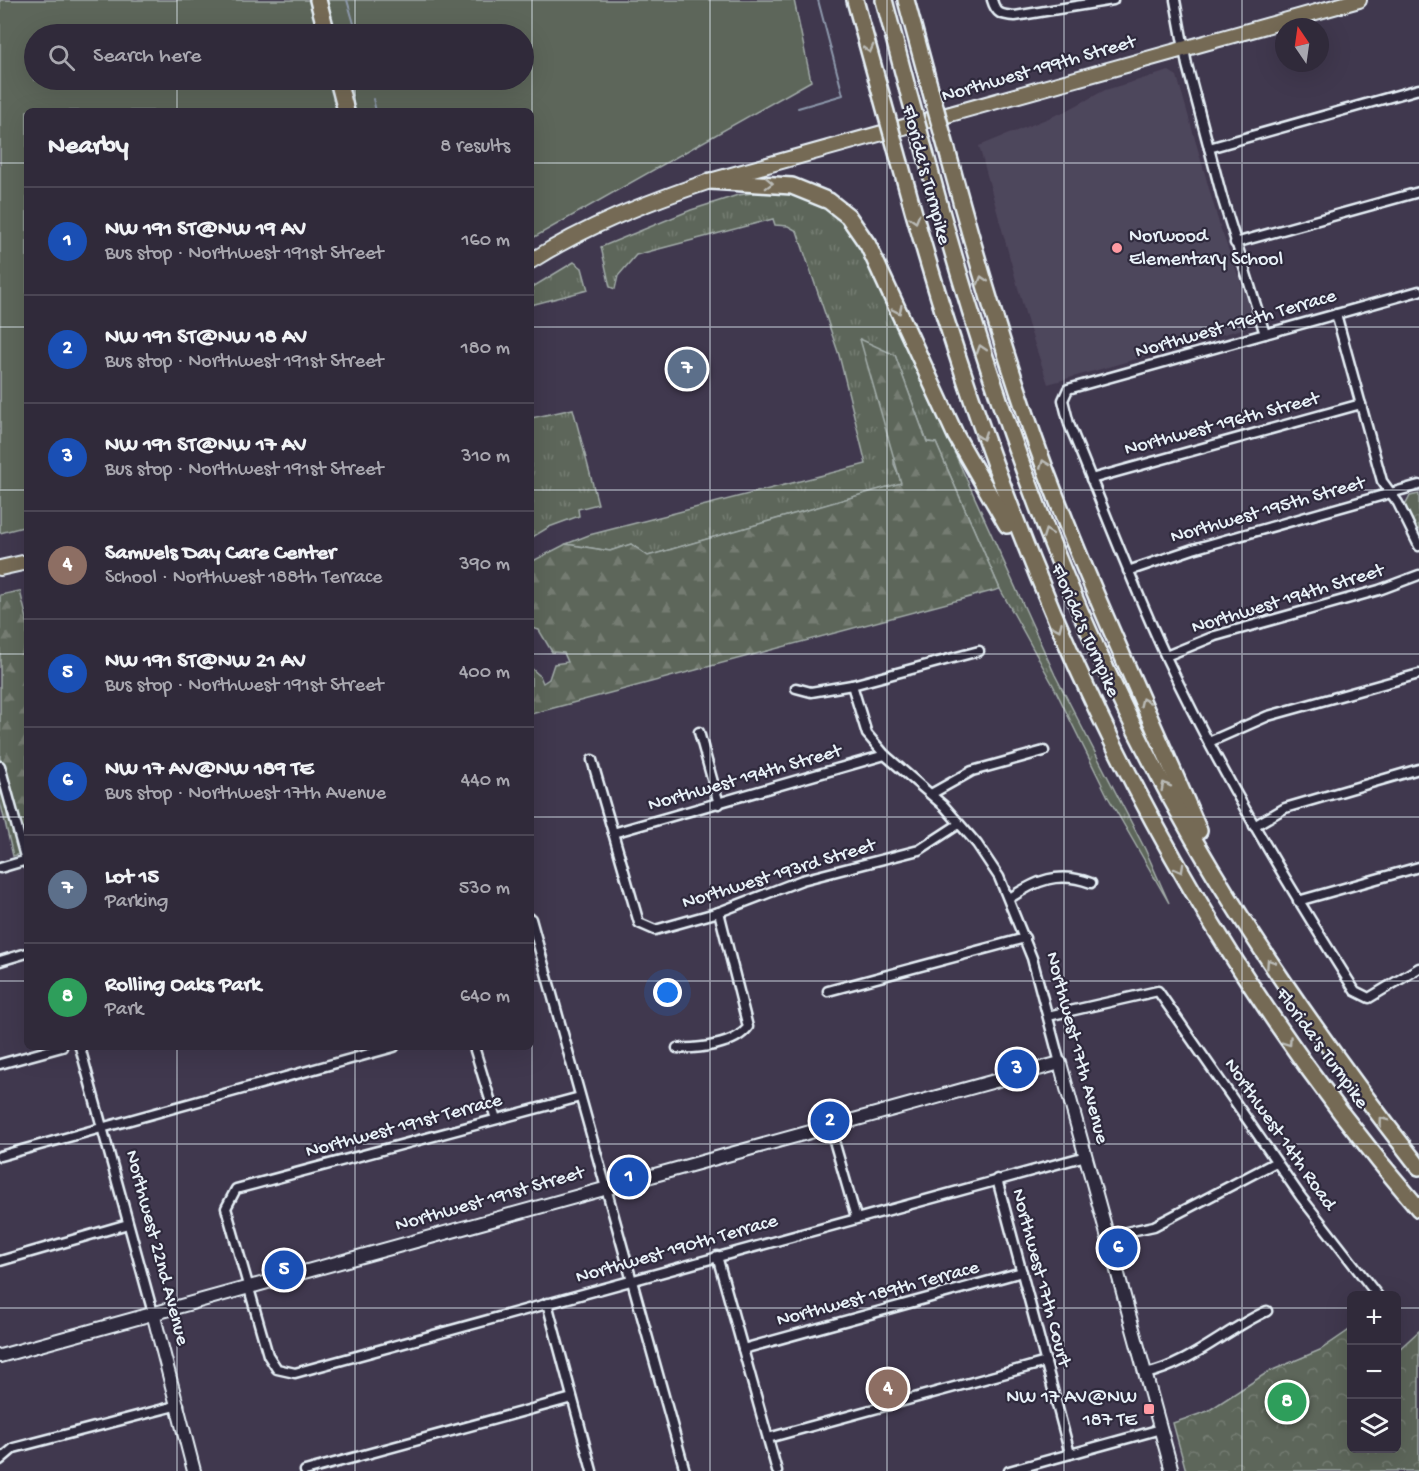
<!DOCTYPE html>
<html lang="en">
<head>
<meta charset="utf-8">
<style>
  body { margin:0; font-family:"Gochi Hand",sans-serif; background:#3c3645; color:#f1f3f6 }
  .controls { position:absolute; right:18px; bottom:18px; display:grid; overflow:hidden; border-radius:9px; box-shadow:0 6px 24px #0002 }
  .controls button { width:54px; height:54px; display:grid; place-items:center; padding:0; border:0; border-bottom:2px solid #4b4654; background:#302a3a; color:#f1f3f6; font:30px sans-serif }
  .compass { position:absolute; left:1275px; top:18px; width:54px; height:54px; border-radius:50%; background:#302a3a; box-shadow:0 6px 24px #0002; rotate:347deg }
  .you { position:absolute; left:668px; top:993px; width:21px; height:21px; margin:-15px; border:4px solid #fff; border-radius:50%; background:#1a73e8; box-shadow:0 0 0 9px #1a73e833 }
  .badge { display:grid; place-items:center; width:39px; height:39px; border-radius:50%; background:#ea580c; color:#fff; font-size:20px; font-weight:700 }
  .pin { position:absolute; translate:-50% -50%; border:3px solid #fff; box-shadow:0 2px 6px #0006 }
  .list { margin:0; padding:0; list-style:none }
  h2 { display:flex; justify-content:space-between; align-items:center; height:78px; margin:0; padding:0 24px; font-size:26px }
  h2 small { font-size:20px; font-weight:400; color:#a8a7af }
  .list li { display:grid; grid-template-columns:39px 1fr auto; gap:18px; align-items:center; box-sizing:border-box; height:108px; padding:0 24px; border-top:2px solid #4b4654 }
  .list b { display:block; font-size:22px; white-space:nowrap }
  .list p { margin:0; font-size:20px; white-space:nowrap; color:#a8a7af }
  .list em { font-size:20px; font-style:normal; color:#a8a7af }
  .icon { flex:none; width:33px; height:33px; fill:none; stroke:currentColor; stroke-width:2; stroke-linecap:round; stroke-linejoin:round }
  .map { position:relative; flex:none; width:1419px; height:1471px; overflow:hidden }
  .search { position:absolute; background:#302a3a; box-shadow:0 6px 24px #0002; left:24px; top:24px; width:510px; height:66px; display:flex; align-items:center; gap:15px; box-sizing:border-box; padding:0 21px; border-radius:33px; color:#a8a7af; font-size:22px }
  .panel { position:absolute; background:#302a3a; box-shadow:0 6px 24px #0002; left:24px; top:108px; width:510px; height:942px; border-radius:9px }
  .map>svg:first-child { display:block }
</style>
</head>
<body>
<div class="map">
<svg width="1419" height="1471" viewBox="0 0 1419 1471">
  <defs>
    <pattern id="grass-tufts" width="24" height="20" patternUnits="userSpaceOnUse" patternTransform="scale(1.5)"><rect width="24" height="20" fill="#5d665a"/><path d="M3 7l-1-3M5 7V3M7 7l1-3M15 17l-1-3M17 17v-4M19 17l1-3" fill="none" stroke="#747c72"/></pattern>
    <pattern id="forest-firs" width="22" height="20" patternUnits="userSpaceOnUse" patternTransform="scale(1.5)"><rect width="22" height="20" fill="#5d665a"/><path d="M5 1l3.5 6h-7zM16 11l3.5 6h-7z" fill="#747c72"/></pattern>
    <pattern id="park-crowns" width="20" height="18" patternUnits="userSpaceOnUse" patternTransform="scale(1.5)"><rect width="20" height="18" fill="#5d665a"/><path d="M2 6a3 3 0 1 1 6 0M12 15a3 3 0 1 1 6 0" fill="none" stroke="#747c72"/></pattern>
  </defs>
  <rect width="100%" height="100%" fill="#40384e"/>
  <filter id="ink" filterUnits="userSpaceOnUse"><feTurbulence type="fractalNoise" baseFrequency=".0167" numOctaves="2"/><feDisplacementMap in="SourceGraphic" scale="12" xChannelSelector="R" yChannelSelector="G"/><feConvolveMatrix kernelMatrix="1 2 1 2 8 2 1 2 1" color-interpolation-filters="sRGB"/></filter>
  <g filter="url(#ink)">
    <path fill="#4e465c" d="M1169,71L1177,76L1220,227L1253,315V323L1249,327L1048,384L1028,324L979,146L1066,111L1105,90Z"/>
    <g fill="url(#grass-tufts)" stroke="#a2aca9" stroke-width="1.5">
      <path d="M767,191L792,195L794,191L840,217L862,248L1055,675L1145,849L1169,903L1108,797L1053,685L1000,589L936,443L927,442L895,355L894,464L902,483L648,556L631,544L610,551L566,544L589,535L866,464L839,355L797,231L788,226L775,225L773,219L636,255L618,276L615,289L610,287L601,247L691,210L738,195Z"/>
      <path d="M574,262L582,268L588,290L531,305V288Z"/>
      <path d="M573,409L598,504L578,509L579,516L549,527L531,538V418Z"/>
    </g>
    <g fill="url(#forest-firs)" stroke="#a2aca9" stroke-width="1.5">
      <path d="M860,339L895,355L927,442L936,443L1000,589L531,714V668L540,676L543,683L549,679L554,664L568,662L564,653L552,652L539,630L531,628V562L566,544L610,551L631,544L648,556L901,483Z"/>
      <path d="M20,591L27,619V852L13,856L0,801V595Z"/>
    </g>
    <g fill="url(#park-crowns)" stroke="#a2aca9" stroke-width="1.5">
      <path d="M1419,494V535L1405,506L1410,496Z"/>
      <path d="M1351,1329L1352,1448H1396L1397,1351L1419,1331V1471H1186L1173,1423L1208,1411L1268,1372L1320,1350Z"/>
    </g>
    <path fill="#5d665a" stroke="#a2aca9" stroke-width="1.5" fill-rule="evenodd" d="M0,0H794L811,81L531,239V111H27V526L0,533ZM34,34H524V80H34Z"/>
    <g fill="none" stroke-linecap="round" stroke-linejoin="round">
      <g stroke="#8d99ac" stroke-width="2">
        <path d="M347,0L357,34"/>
        <path d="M373,99L376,111"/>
        <path d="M798,108L843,95L818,0"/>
      </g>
      <defs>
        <g id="street">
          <path d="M992,0C996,14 1001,15 1015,16L1113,0"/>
          <path d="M1175,0L1187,65L1222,197L1265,334"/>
          <path d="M1209,148L1419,89"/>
          <path d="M1235,243L1419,192"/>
          <path d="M1419,291L1068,389L1063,400L1069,424C1101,501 1130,579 1165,655C1220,772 1286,882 1355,991L1369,998L1419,968"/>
          <path d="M1336,314L1382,481L1398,503L1419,546"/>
          <path d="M1091,479L1361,404"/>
          <path d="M1128,571L1193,549L1419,485"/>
          <path d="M1166,656L1215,636L1379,590L1419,575"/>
          <path d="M852,685L867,734L885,755L944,806L977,844L999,877L1032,958L1060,1063"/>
          <path d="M796,688L811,692L852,685L979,651"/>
          <path d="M699,732L719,804"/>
          <path d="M1209,742L1268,716L1419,674"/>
          <path d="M592,760L639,923L655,930L719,912L802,880L919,850L959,824"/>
          <path d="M0,766L27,864"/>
          <path d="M931,794L972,771L1044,751"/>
          <path d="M1254,826L1285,808L1419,769"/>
          <path d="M613,833L885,755"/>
          <path d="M0,868L27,860"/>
          <path d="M1010,898C1037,880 1058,871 1091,883"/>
          <path d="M1298,901L1419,867"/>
          <path d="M531,919L685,1471"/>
          <path d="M0,961L27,953"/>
          <path d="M828,991L1025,938"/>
          <path d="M1048,1016L1158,991L1301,1197L1378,1296"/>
          <path d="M80,1047L153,1313"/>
          <path d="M474,1047L496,1119"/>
          <path d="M677,1048C699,1049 735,1045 748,1027L719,912"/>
          <path d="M0,1064L62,1047"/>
          <path d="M580,1097L236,1189L226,1208L268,1355L277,1369L295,1373L1086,1156"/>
          <path d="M830,1127L856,1217"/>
          <path d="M0,1156L394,1047"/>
          <path d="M997,1179L1070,1454"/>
          <path d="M1108,1236L1154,1226L1276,1162"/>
          <path d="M717,1256L777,1471"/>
          <path d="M0,1261L128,1224"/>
          <path d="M547,1303L592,1471"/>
          <path d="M743,1349L1022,1272"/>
          <path d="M1145,1374C1191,1364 1225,1330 1267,1311"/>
          <path d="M768,1438L1046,1362"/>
          <path d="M0,1460L14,1448L179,1405"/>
          <path d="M305,1471L572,1398"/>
          <path d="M1009,1471L1161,1429"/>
        </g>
        <g id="secondary">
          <path d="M153,1313L194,1471"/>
          <path d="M0,1356L1060,1063L1172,1471"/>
        </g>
        <g id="primary">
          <path d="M531,261C586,226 648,202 710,181L1359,0"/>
          <path d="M0,568L27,562"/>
        </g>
        <g id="highway">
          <path d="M318,0L327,34"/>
          <path d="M855,0L882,98"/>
          <path d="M884,0L908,91"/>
          <path d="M906,0L929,85"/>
          <path d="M338,80L346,111"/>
          <path d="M947,150C976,258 1007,366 1046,471C1092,593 1148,711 1199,831"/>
          <path d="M926,156C989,393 1071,625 1193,838C1260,954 1337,1062 1419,1167"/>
          <path d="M900,163C1005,550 1155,902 1419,1209"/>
          <path d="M710,181L792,186L829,201L848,216L868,245L956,436L1007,525"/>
        </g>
      </defs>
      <use href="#street" stroke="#e8f1f8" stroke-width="13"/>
      <use href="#secondary" stroke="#e8f1f8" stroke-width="16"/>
      <use href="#primary" stroke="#e8f1f8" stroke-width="18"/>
      <use href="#highway" stroke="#e8f1f8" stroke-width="20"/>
      <use href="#street" stroke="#2f2a3d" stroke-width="8"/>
      <use href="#secondary" stroke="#2f2a3d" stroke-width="12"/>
      <use href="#primary" stroke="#756a55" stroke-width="14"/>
      <use href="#highway" stroke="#756a55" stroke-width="15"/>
      <defs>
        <g id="highway-bridge">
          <path d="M929,85L947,150"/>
          <path d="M908,91L926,156"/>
          <path d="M882,98L900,163"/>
        </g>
      </defs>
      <use href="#highway-bridge" stroke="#e8f1f8" stroke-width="20" stroke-linecap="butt"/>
      <use href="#highway-bridge" stroke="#756a55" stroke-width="15"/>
    </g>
    <defs><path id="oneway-chevron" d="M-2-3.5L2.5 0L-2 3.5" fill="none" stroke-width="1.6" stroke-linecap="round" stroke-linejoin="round" transform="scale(1.5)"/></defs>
    <g stroke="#babbb7">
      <use href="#oneway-chevron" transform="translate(869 49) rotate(75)"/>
      <use href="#oneway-chevron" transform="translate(769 183) rotate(2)"/>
      <use href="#oneway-chevron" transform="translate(915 219) rotate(74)"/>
      <use href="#oneway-chevron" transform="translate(982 280) rotate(-107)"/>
      <use href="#oneway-chevron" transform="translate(898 310) rotate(65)"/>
      <use href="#oneway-chevron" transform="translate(981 349) rotate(-108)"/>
      <use href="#oneway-chevron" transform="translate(982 436) rotate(71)"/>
      <use href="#oneway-chevron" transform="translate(1044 464) rotate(-110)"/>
      <use href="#oneway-chevron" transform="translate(1047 533) rotate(-111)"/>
      <use href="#oneway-chevron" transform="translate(1058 627) rotate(66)"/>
      <use href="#oneway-chevron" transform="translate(1144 702) rotate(-114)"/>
      <use href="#oneway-chevron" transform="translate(1165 786) rotate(-117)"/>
      <use href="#oneway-chevron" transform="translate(1180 869) rotate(61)"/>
      <use href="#oneway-chevron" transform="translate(1270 963) rotate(-124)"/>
      <use href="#oneway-chevron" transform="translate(1288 1042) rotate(55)"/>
      <use href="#oneway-chevron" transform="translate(1383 1121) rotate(-127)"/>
    </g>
  </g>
  <path fill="none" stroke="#e8f1f8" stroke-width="1.5" stroke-opacity="0.55" d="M177,0V34M355,0V34M532,0V1471M710,0V1471M887,0V1471M1064,0V1471M1242,0V1471M177,80V111M355,80V111M0,163H27M531,163H1419M0,327H27M531,327H1419M0,490H27M531,490H1419M0,654H27M531,654H1419M0,817H27M531,817H1419M0,981H27M531,981H1419M177,1047V1471M355,1047V1471M0,1144H1419M0,1308H1352M1396,1308H1419"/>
  <g fill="#ff9aa2" stroke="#2f2a3d" stroke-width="2">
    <circle cx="1117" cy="248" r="6"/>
    <rect x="1143" y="1403" width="12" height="12" rx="3"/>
  </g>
  <g text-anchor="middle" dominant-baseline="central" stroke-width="4.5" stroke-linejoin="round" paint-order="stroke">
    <g font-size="20" fill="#e8f1f8" stroke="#2f2a3d">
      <text transform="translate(1039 70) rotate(-16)">Northwest 199th Street</text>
      <text transform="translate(925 175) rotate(75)">Florida's Turnpike</text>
      <text transform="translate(1236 325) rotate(-16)">Northwest 196th Terrace</text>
      <text transform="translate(1222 425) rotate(-15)">Northwest 196th Street</text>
      <text transform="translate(1268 511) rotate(-16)">Northwest 195th Street</text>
      <text transform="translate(1288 600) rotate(-17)">Northwest 194th Street</text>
      <text transform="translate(1084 631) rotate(66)">Florida's Turnpike</text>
      <text transform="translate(745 779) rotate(-16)">Northwest 194th Street</text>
      <text transform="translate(779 875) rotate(-17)">Northwest 193rd Street</text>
      <text transform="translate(1076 1048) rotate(75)">Northwest 17th Avenue</text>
      <text transform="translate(1321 1049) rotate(54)">Florida's Turnpike</text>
      <text transform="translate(404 1127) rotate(-15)">Northwest 191st Terrace</text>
      <text transform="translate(1279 1135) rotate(55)">Northwest 14th Road</text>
      <text transform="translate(490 1200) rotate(-16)">Northwest 191st Street</text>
      <text transform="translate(156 1248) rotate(75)">Northwest 22nd Avenue</text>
      <text transform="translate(677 1250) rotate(-16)">Northwest 190th Terrace</text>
      <text transform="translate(1040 1278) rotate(75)">Northwest 17th Court</text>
      <text transform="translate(878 1295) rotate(-15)">Northwest 189th Terrace</text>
    </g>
    <g font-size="20" fill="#e8f1f8" stroke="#2f2a3d" text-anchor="start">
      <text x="1129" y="237">Norwood<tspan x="1129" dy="23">Elementary School</tspan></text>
      <text x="1137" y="1398" text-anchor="end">NW 17 AV@NW<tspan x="1137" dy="23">187 TE</tspan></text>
    </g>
  </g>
</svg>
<div class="controls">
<button>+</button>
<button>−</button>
<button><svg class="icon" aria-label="layers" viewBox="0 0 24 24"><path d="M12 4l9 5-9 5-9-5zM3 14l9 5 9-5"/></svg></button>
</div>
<svg class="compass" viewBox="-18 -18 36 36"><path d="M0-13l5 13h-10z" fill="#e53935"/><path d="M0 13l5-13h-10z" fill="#a8a7af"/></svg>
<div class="you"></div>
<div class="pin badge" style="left:629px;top:1177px;background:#1a4fb4">1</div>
<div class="pin badge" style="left:830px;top:1121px;background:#1a4fb4">2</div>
<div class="pin badge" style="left:1017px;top:1069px;background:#1a4fb4">3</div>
<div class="pin badge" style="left:888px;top:1389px;background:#8d6e63">4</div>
<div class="pin badge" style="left:284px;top:1270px;background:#1a4fb4">5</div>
<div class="pin badge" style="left:1118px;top:1248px;background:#1a4fb4">6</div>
<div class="pin badge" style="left:687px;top:369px;background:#5c6f8a">7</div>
<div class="pin badge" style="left:1287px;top:1402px;background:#2e9e5b">8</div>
<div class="search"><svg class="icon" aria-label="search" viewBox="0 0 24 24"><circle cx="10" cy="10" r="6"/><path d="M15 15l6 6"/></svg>Search here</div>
<section class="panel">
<h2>Nearby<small>8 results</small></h2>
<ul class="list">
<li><span class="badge" style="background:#1a4fb4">1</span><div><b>NW 191 ST@NW 19 AV</b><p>Bus stop · Northwest 191st Street</p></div><em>160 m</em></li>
<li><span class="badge" style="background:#1a4fb4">2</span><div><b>NW 191 ST@NW 18 AV</b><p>Bus stop · Northwest 191st Street</p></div><em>180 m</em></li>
<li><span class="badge" style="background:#1a4fb4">3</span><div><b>NW 191 ST@NW 17 AV</b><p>Bus stop · Northwest 191st Street</p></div><em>310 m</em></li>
<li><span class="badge" style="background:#8d6e63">4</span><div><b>Samuels Day Care Center</b><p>School · Northwest 188th Terrace</p></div><em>390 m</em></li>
<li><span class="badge" style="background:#1a4fb4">5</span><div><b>NW 191 ST@NW 21 AV</b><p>Bus stop · Northwest 191st Street</p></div><em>400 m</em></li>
<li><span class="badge" style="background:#1a4fb4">6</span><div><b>NW 17 AV@NW 189 TE</b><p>Bus stop · Northwest 17th Avenue</p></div><em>440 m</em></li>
<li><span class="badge" style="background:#5c6f8a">7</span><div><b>Lot 15</b><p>Parking</p></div><em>530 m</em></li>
<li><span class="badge" style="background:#2e9e5b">8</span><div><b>Rolling Oaks Park</b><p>Park</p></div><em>640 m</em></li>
</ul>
</section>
</div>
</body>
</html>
